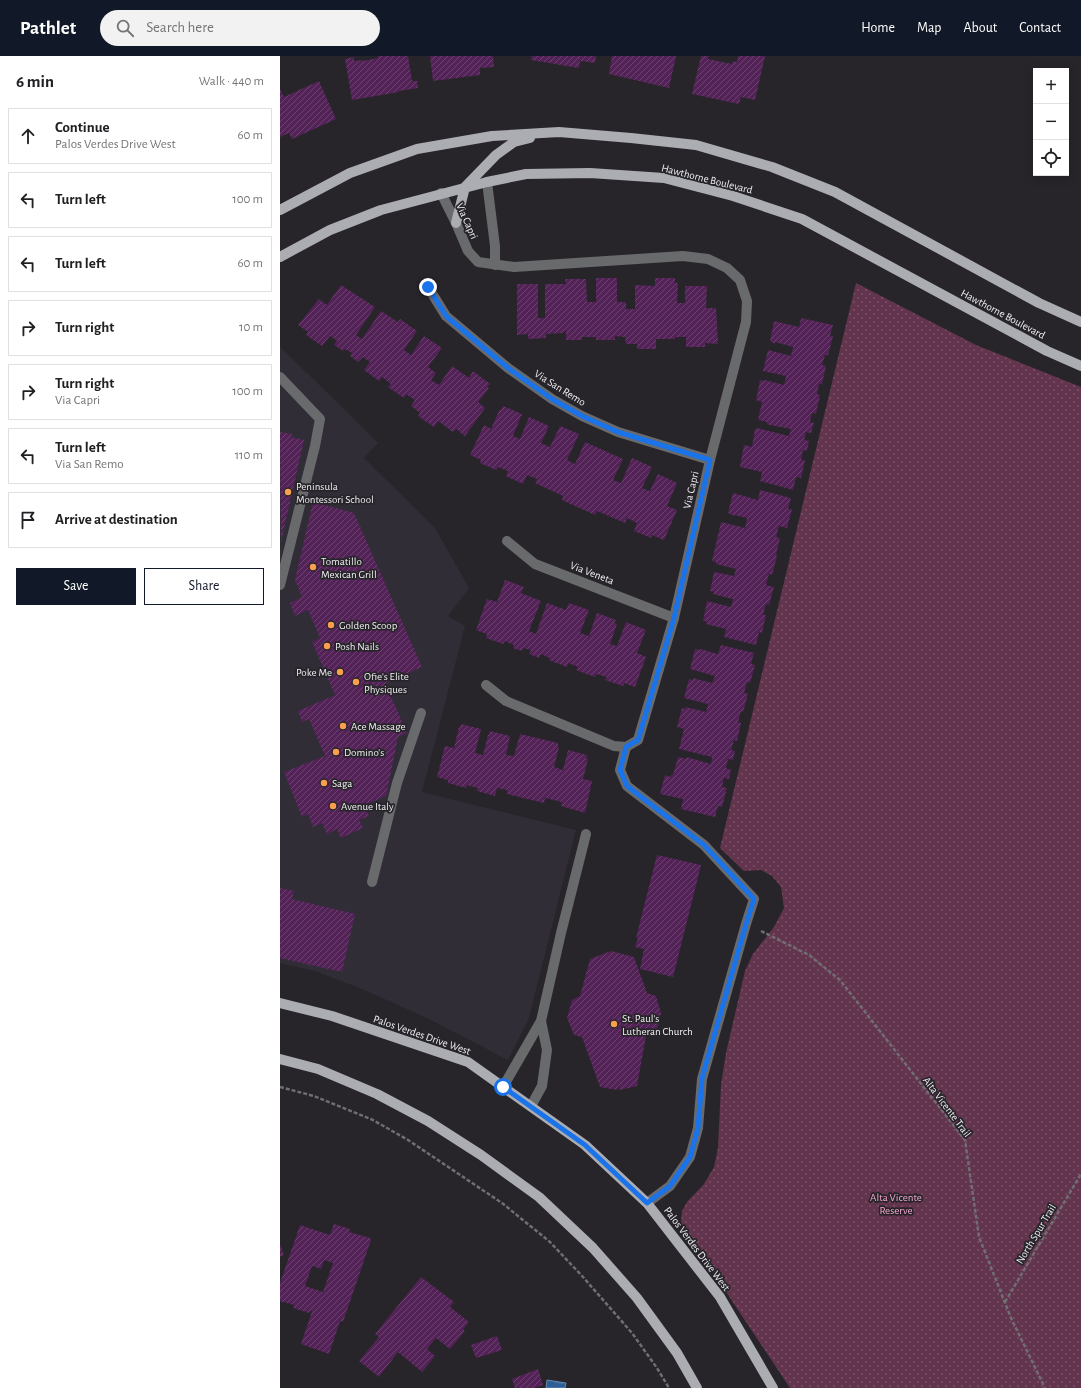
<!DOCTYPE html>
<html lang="en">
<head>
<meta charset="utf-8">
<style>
  body { margin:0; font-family:"Alegreya Sans",sans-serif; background:#f2f2f2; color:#202124 }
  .controls { position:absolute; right:12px; top:12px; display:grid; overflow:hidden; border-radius:0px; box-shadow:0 2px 10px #0003 }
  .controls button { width:36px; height:36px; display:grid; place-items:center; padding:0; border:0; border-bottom:1px solid #e0e0e0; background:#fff; color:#202124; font:20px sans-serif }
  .stop { position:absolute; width:12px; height:12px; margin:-9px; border:3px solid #1a73e8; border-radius:50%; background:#fff }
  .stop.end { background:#1a73e8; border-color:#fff; box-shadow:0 1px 4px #0008 }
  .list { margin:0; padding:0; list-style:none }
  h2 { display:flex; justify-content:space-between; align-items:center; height:52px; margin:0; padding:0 16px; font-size:17px }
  h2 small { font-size:13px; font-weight:400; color:#757577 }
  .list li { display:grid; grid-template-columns:26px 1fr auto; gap:12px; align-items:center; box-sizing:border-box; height:56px; margin:0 8px 8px; padding:0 8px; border:1px solid #e0e0e0; border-radius:0px }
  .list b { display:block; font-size:15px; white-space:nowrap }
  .list p { margin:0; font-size:13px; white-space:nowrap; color:#757577 }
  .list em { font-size:13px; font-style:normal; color:#757577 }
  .actions { display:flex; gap:8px; padding:12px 16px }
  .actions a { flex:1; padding:9px 0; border:1px solid #111827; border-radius:0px; text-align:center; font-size:14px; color:#111827 }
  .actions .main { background:#111827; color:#fff }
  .icon { flex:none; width:22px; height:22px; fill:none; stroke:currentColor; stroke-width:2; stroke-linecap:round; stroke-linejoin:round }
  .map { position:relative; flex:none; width:801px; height:1332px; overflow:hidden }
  header { display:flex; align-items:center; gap:24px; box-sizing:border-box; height:56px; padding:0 20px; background:#111827; color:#fff }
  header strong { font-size:19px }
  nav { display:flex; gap:22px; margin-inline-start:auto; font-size:14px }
  .search { width:280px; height:36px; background:#f2f2f2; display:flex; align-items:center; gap:10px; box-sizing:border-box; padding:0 14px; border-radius:22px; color:#757577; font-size:15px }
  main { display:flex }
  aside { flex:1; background:#fff }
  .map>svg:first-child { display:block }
</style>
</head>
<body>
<header>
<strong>Pathlet</strong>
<div class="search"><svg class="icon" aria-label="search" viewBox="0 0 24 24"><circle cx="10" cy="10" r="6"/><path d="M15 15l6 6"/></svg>Search here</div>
<nav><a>Home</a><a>Map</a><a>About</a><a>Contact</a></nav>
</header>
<main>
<aside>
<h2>6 min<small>Walk · 440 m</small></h2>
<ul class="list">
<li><svg class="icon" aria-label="ahead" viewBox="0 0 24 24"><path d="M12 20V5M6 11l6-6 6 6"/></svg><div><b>Continue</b><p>Palos Verdes Drive West</p></div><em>60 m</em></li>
<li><svg class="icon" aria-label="left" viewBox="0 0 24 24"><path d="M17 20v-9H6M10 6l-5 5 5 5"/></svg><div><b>Turn left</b></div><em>100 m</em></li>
<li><svg class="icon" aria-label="left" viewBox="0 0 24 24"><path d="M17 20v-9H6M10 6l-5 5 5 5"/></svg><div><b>Turn left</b></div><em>60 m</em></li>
<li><svg class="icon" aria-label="right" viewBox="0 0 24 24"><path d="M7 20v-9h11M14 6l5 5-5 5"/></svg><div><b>Turn right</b></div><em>10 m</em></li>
<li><svg class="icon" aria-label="right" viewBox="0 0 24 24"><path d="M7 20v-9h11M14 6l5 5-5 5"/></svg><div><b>Turn right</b><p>Via Capri</p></div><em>100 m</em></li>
<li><svg class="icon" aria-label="left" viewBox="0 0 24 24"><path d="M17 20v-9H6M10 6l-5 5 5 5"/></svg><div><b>Turn left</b><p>Via San Remo</p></div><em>110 m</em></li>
<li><svg class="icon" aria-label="arrive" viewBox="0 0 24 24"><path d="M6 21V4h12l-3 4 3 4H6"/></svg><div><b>Arrive at destination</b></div></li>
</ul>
<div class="actions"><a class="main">Save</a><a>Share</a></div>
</aside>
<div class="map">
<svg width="801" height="1332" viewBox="0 0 801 1332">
  <defs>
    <pattern id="park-dots" width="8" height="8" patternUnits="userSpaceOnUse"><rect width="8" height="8" fill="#63344d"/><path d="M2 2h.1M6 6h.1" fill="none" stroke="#7a5267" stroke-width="1.8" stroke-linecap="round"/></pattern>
    <pattern id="water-ripples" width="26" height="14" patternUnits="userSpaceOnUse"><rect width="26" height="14" fill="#2c5f96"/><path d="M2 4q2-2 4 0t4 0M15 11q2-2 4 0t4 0" fill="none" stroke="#4b76a5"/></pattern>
    <pattern id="building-hatch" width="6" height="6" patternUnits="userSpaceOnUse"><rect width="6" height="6" fill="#532257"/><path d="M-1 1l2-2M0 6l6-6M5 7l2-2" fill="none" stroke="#6c4270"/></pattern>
  </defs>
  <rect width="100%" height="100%" fill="#27252a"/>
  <path fill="#302d37" d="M0,291L55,344L98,387L84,402L155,472L189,532L168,560L185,570L142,736L296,774L249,962L228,1004L147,962L82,933L35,915L0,907Z"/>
  <path fill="url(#park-dots)" d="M576,227L696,289L801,331V1332H510L401,1168L402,1155L407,1146L424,1128L434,1111L438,1092L441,1029L446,997L465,915L473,898L494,871L504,852L501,831L492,820L481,814L464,815L440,792Z"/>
  <path fill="url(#water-ripples)" stroke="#668ab1" d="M267,1324L286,1327L285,1332H266Z"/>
  <g fill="url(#building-hatch)" fill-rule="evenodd">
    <path d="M98,0H128L132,25H137L138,32L119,35V36L72,44L65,3L74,1V5L83,4V5L98,2Z"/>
    <path d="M150,0H213L214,11L200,12V19L153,25Z"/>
    <path d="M252,0H316L315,7L300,5L299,12L251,4Z"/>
    <path d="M332,0H396L389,32L329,18Z"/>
    <path d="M421,0H429L428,3L452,8L453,5L457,6L458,0H485L475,44L461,41L459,48L412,38Z"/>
    <path d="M39,25L56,63L12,83L9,77L0,81V33L4,41Z"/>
    <path d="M316,222H337V246H346V253H355V229L375,230V222H395V227H398L397,247H405V230H427L426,252H436L438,288L425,287V291H406V281H395V283H376V293H357V288H346L345,281L335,280V284H316V281H302V284H286V275L283,276V277L266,278V282L248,283V278L237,279V228H258V262H265V228H286L285,223H306L307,246H316Z"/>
    <path d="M61,229L95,251L76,279L82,283L101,255L118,266L120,263L137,275L124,294L131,299L144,280L162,292L148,311L156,317L151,324L159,329L172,310L189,322L193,315L210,328L207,331L209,332L198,346L205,352L185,380L176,373L173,376L158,365L154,371L138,360L140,357L131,350L135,344L126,338L124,342L108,331L111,328L102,321L99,325L84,314L90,306L83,301L78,306L70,300L72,297L65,293L63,295L54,289L57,285L50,280L42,290L26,279L28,276L18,269L39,243L47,249Z"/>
    <path d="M521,262L553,269L550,280H553L548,299H545L542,309L546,310L542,328H539L537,338L540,339L536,358L532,357L530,366L534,367L531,377L526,376L524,384L529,385L527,395L523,394L521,404H525L521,422L516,421L513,434L480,425L482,416L460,411L464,389L472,391L475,373L477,372L509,380L511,373L490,369L487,368V366L478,364L482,346L476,344L480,324L485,325V324L504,329L506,320L483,315L488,294L511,300L513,291L495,286V288L490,285L494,265L519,271Z"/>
    <path d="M223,350L242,358L233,380L240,383L249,361L269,370L261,387L270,391L280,370L299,378L287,404L295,408L305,386L343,403L333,424L341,427L352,402L372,411L362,432L370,435L378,418L397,427L387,450L397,454L384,484L372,479L371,482L354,475L357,467L347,462L345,467L317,455L315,459L282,444L283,440L255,427L257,423L247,419L243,428L226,420L228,415L218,411L216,414L200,407L201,404L190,399L204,369L211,373L220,353L221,354Z"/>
    <path d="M0,376L12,378L11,381L24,384L1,486Z"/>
    <path d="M480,434L511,442L508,453H512L507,472L499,470L496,481L500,482L496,499L497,500L492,519L489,518L486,529L494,531L489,549L486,548L483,559H486L482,577L479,576L476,589L444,581L446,573L426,568V565H423L427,545L451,551L453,543L433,538L434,536L430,535L434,516L454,520L456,513L436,508V506L432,505L441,466L465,472L467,462L454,459V460L448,457L453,437L478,444Z"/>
    <path d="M33,446L74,457L142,611L105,627L127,677L118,681L106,740L85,749L89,760L79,764L83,772L61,782L57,773L47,778L42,767L33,771L28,758L22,761L4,716L45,700L29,663L22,666L18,655L55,639L32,586L40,582L28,554L15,560L10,547L22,541L15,524Z"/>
    <path d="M225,524L244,531L241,537L261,545L249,575L256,578L267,547L286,554L289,547L309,554L300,577L309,580L317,557L336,564L334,567L337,568L330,588L337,590L346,566L366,574L357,597L366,601L355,631L344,627L343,630L325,624L327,621L316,618L315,621L296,614L298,611L288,607L287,611L269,604L270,602L261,598L259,602L249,598L251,594L243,592L242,595L233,592L234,589L225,585L223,588L206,582L207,578L196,574L207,543L217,546Z"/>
    <path d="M441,589L474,597L471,608L475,609L470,627L467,626L464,637L468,638L463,656L461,655L458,666L461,667L457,685L454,684L451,694L455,695L453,704L448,703L446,712L451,714L449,723L444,722L442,731L447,732L442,751L438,750L435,761L401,753L403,743L380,738L385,719L391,721L392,718L393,719L398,701L406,703L407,701L410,702L431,708L432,701L399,693L404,673L397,671L402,652L405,653L406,651L426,656L428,648L404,642L409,623L413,624V622L432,627L435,620L410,613L415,593L420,594V593L438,598Z"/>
    <path d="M181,668L201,673L195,697L203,699L208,679H209L210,675L230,680L226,699L234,700L240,678L278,687V691H279L274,711L283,714L288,694L307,699L306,702L308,703L303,723L312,725L305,757L281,750L282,746L265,742L264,747L227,738V734L217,732L215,740L197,735L198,732L187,729L186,732L168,727V724L157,721L165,690L174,692L179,671L180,672Z"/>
    <path d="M377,799L421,809L393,921L360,913L364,893L355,891L358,882H356Z"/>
    <path d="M0,832L14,835L12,843L75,858L62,916L0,902Z"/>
    <path d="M331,895L354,901L367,937L376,940L381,957L377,975L366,980L357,1030L340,1034L339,1030L337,1034L320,1031L302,981L294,979L287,962L292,944L300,940L310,903Z"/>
    <path d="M54,1168L70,1173L69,1176L90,1182L91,1184L63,1266L60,1265L49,1298L21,1288L32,1255H30L29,1257L13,1252L14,1249L0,1245V1227L20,1169L50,1179ZM44,1204L53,1207L43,1236L25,1230L32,1210L41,1213Z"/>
    <path d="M0,1188L4,1199L0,1201Z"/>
    <path d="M141,1221L174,1246L170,1251L189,1266L183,1273L185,1275L170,1293L156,1282L147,1293L155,1300L142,1316L118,1296L99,1321L79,1305L99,1281L95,1278Z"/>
    <path d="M217,1280L222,1294L196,1302L191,1289Z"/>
    <path d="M258,1313L263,1329L254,1332H235L232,1323Z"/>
  </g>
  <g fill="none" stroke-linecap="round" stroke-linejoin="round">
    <g stroke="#706e73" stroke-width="2.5" stroke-dasharray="4 2" stroke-linecap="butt">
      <path d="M481,875L529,899L560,924L685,1084L699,1181L731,1262L765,1332"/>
      <path d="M0,1031L34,1040L93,1064L128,1084L222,1147L270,1186L303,1221L352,1277L377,1312L389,1332"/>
      <path d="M725,1246L801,1118"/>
    </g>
    <g stroke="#696a6c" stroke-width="10">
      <path d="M207,126L215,190V209"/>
      <path d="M161,137L176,167L188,195L198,206L234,211L403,200L428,203L447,212L460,224L467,245L466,266L430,404L394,562L358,684L346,691L334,690L226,645L206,629"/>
      <path d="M148,231L166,260L228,312L272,343L302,360L338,376L430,404"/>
      <path d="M0,321L40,363L35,390L0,529"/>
      <path d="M227,485L255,508L394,562"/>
      <path d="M346,691L340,714L347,730L424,789L474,843L466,868L422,1023L418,1072L410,1101L390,1130L367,1147"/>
      <path d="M92,826L117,727L141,657"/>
      <path d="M223,1031L261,965L281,877L306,778"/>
      <path d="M251,1050L262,1030L267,994L261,965"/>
    </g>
    <g stroke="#acadb3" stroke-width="10">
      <path d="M0,154L70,117L137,93L212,80L279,76L351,82L416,89L492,111L555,136L759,247L801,266"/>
      <path d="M176,167L185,131L216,99L234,86L250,82"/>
      <path d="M0,201L50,174L101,154L207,126L246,118L310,117L384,122L453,140L522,163L767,295L801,310"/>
      <path d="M0,947L52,960L188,1006L305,1089L367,1147L440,1241L493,1332"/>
      <path d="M0,1003L38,1013L97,1038L148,1065L201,1099L259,1141L313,1192L357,1242L397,1297L417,1332"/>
    </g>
  </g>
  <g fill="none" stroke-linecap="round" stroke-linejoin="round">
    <path stroke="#1a73e8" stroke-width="5" d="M148,231L166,260L228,312L272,343L302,360L338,376L430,404L394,562L358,684L346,691L340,714L347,730L424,789L474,843L466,868L422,1022L418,1072L410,1101L390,1130L367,1147L305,1089L223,1031"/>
  </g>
  <g fill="#fa9f4f" stroke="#27252a" stroke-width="1.5">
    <circle cx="8" cy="436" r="4"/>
    <circle cx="33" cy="511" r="4"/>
    <circle cx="51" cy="569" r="4"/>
    <circle cx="47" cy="590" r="4"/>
    <circle cx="60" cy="616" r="4"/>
    <circle cx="76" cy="626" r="4"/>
    <circle cx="63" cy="670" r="4"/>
    <circle cx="56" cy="696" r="4"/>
    <circle cx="44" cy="727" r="4"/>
    <circle cx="53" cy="750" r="4"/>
    <circle cx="334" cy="968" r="4"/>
  </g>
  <g text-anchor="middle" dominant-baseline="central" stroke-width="3.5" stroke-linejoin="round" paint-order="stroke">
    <g font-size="11" fill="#efeef1" stroke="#27252a">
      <text transform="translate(427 123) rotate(14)">Hawthorne Boulevard</text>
      <text transform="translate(187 165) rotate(66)">Via Capri</text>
      <text transform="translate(723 258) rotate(28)">Hawthorne Boulevard</text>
      <text transform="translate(280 332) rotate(32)">Via San Remo</text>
      <text transform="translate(411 434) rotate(-77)">Via Capri</text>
      <text transform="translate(312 517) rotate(21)">Via Veneta</text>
      <text transform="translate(142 979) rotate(19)">Palos Verdes Drive West</text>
      <text transform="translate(667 1051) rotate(53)">Alta Vicente Trail</text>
      <text transform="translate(756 1178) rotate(-59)">North Spur Trail</text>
      <text transform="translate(417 1193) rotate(53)">Palos Verdes Drive West</text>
    </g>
    <g font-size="11" fill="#efeef1" stroke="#27252a" text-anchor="start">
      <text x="16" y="430">Peninsula<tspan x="16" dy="13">Montessori School</tspan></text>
      <text x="41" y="505">Tomatillo<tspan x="41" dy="13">Mexican Grill</tspan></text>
      <text x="59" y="569">Golden Scoop</text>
      <text x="55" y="590">Posh Nails</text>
      <text x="52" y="616" text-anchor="end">Poke Me</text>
      <text x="84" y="620">Ofie's Elite<tspan x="84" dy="13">Physiques</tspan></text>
      <text x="71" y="670">Ace Massage</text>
      <text x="64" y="696">Domino's</text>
      <text x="52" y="727">Saga</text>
      <text x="61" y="750">Avenue Italy</text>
      <text x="342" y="962">St. Paul's<tspan x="342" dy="13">Lutheran Church</tspan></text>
    </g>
    <g font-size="11" fill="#faa9d3" stroke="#27252a">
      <text x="616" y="1141">Alta Vicente<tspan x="616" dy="13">Reserve</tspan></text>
    </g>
  </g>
</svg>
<div class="controls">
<button>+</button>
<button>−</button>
<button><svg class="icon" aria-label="locate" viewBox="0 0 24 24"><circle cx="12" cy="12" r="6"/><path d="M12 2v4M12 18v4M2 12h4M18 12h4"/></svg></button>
</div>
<div class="stop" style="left:223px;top:1031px"></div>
<div class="stop end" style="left:148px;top:231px"></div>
</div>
</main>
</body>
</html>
